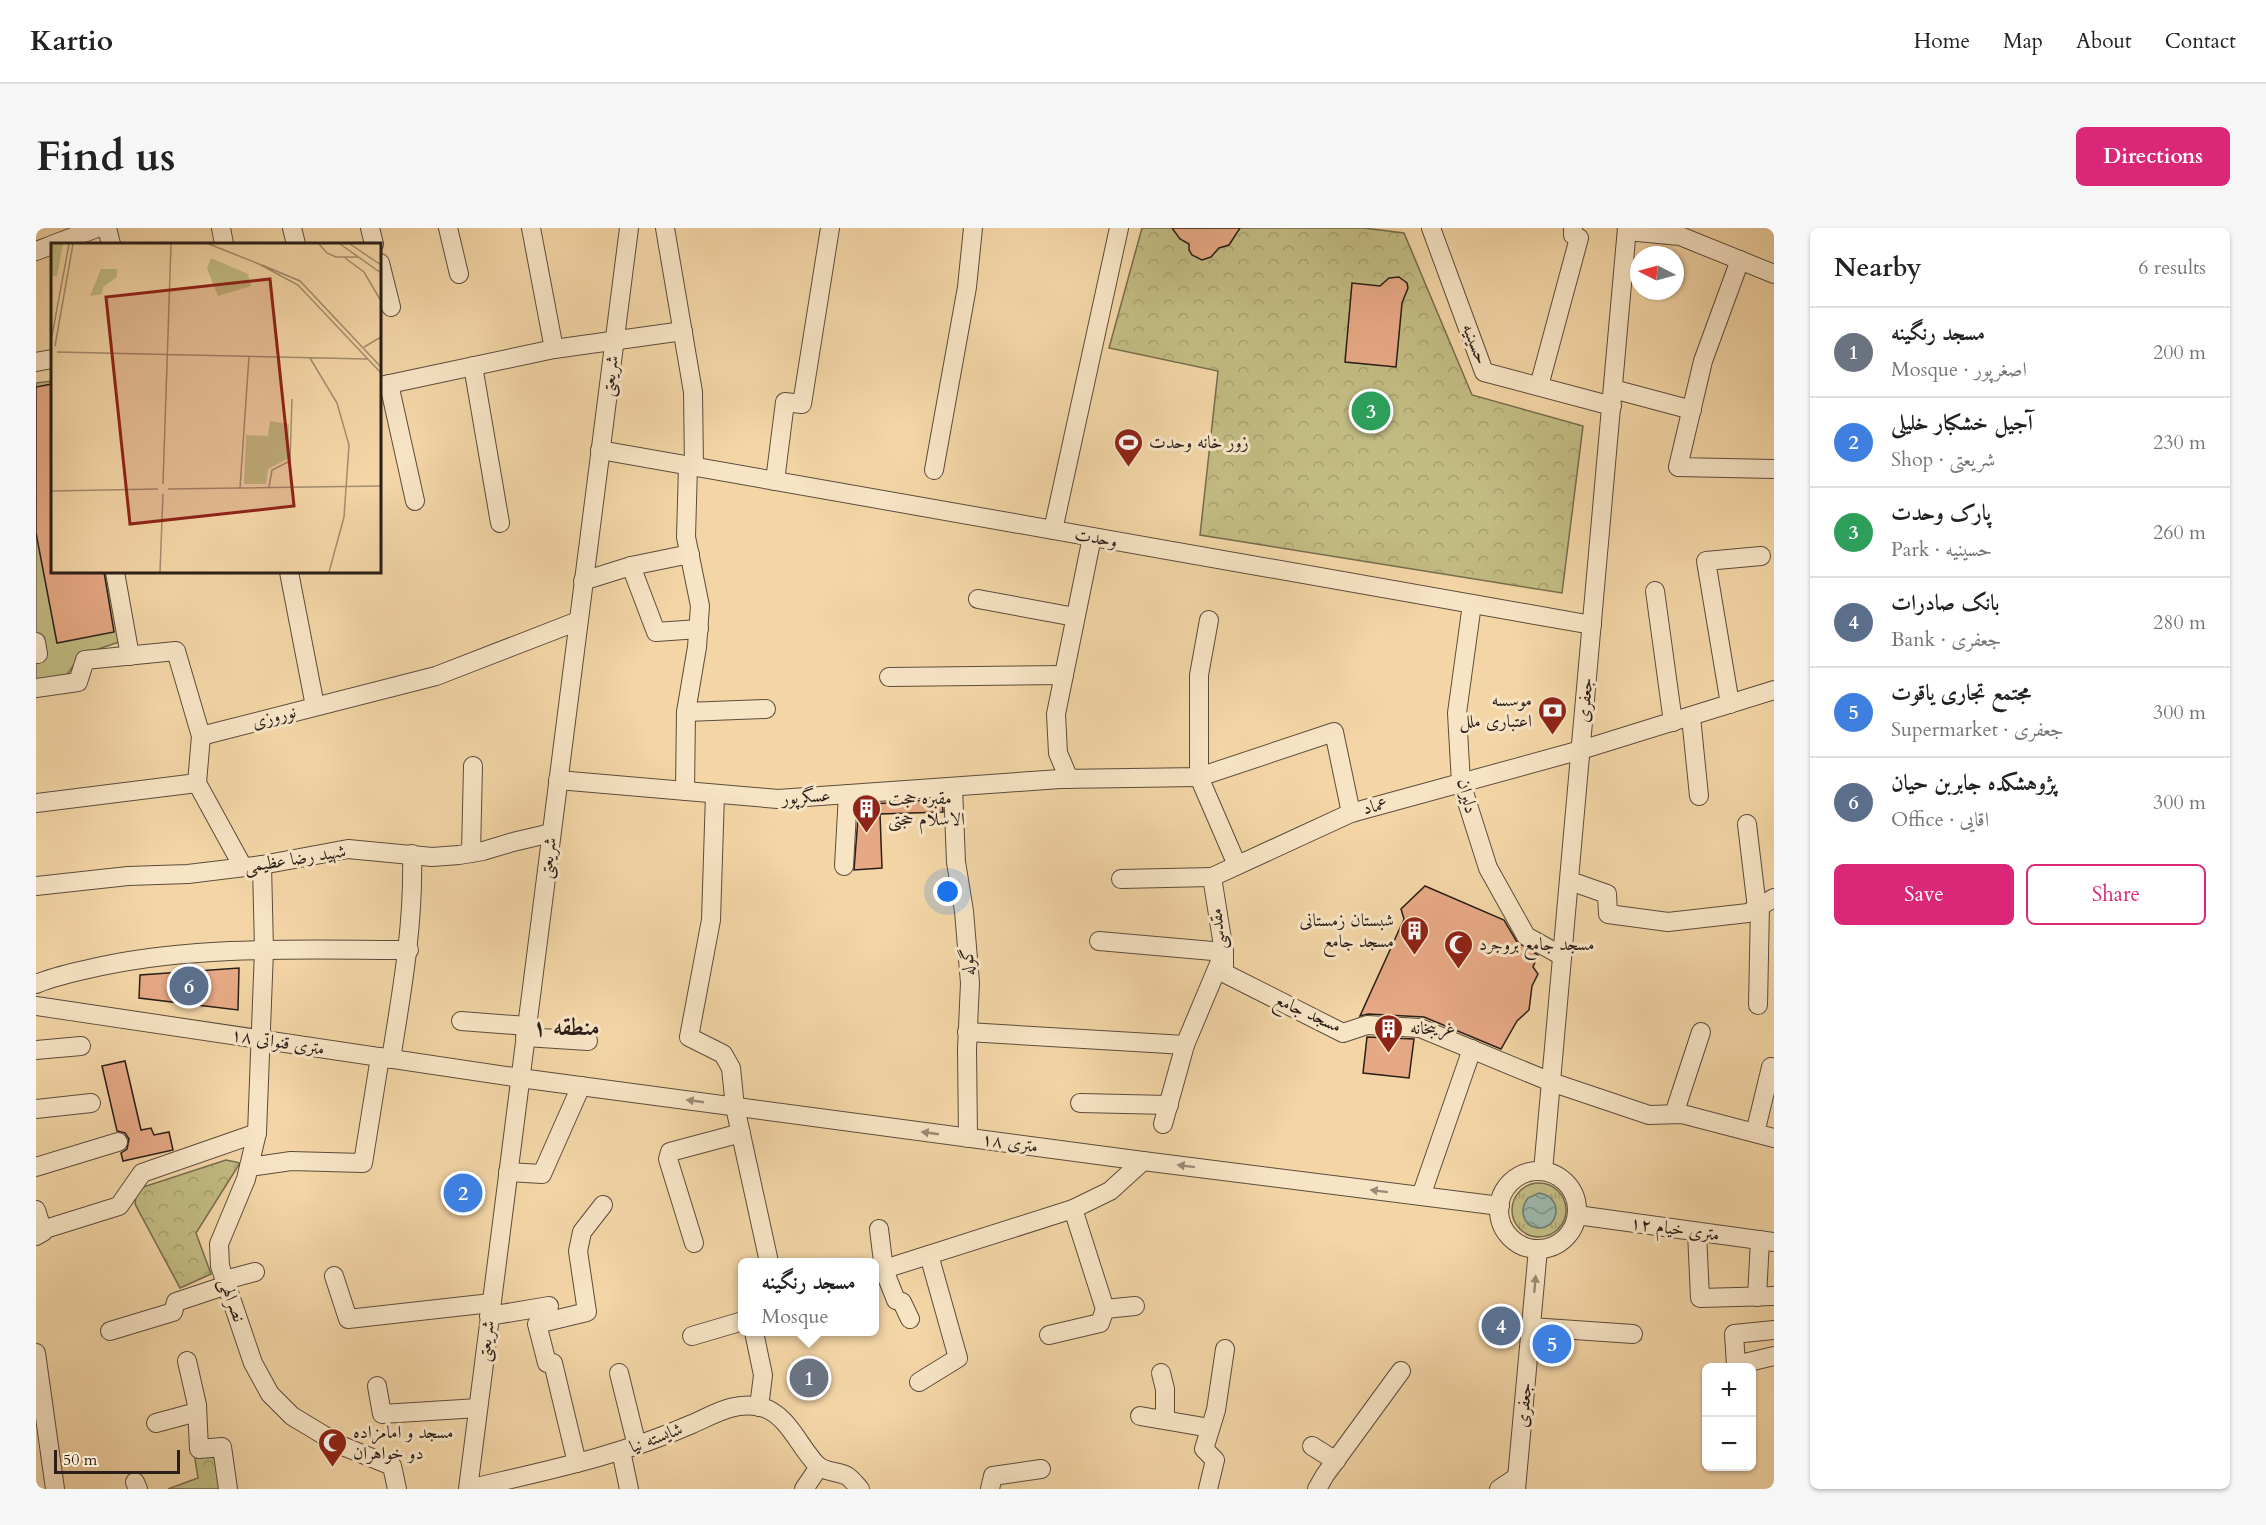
<!DOCTYPE html>
<html lang="en">
<head>
<meta charset="utf-8">
<style>
  body { margin:0; font-family:Cardo,Amiri,serif; background:#f6f6f6; color:#222 }
  .controls { position:absolute; right:18px; bottom:18px; display:grid; overflow:hidden; border-radius:9px; box-shadow:0 2px 4px #0004 }
  .controls button { width:54px; height:54px; display:grid; place-items:center; padding:0; border:0; border-bottom:2px solid #e0e0e0; background:#fff; color:#222; font:30px sans-serif }
  .compass { position:absolute; left:1594px; top:18px; width:54px; height:54px; border-radius:50%; background:#fff; box-shadow:0 2px 4px #0004; rotate:276deg }
  .scale { position:absolute; left:18px; bottom:15px; width:126px; box-sizing:border-box; padding-left:6px; border:3px solid #2a1e18; border-top:0; font-size:16px; line-height:21px; white-space:nowrap; color:#2a1e18; -webkit-text-stroke:4px #f7e4c5; paint-order:stroke }
  .you { position:absolute; left:912px; top:664px; width:21px; height:21px; margin:-15px; border:4px solid #fff; border-radius:50%; background:#1a73e8; box-shadow:0 0 0 9px #1a73e833 }
  .badge { display:grid; place-items:center; width:39px; height:39px; border-radius:50%; background:#db2777; color:#fff; font-size:20px; font-weight:700 }
  .pin { position:absolute; translate:-50% -50%; border:3px solid #fff; box-shadow:0 2px 6px #0006 }
  .popup { position:absolute; left:702px; top:1030px; width:141px; height:78px; box-sizing:border-box; display:grid; place-content:center; border-radius:9px; background:#fff; filter:drop-shadow(0 2px 4px #0005); font-size:20px; white-space:nowrap; color:#767676 }
  .popup b { font-size:22px; color:#222 }
  .popup::after { content:''; position:absolute; left:50%; top:100%; margin-left:-12px; border:12px solid transparent; border-top-color:#fff }
  .list { margin:0; padding:0; list-style:none }
  h2 { display:flex; justify-content:space-between; align-items:center; height:78px; margin:0; padding:0 24px; font-size:26px }
  h2 small { font-size:20px; font-weight:400; color:#767676 }
  .list li { display:grid; grid-template-columns:39px 1fr auto; gap:18px; align-items:center; box-sizing:border-box; height:90px; padding:0 24px; border-top:2px solid #e0e0e0 }
  .list b { display:block; font-size:22px; white-space:nowrap }
  .list p { margin:0; font-size:20px; white-space:nowrap; color:#767676 }
  .list em { font-size:20px; font-style:normal; color:#767676 }
  .actions { display:flex; gap:12px; padding:18px 24px }
  .actions a { flex:1; padding:14px 0; border:2px solid #db2777; border-radius:9px; text-align:center; font-size:21px; color:#db2777 }
  .actions .main { background:#db2777; color:#fff }
  .map { position:relative; flex:none; width:1738px; height:1261px; overflow:hidden; border-radius:9px }
  header { display:flex; align-items:center; gap:36px; box-sizing:border-box; height:84px; padding:0 30px; background:#fff; border-bottom:2px solid #e0e0e0 }
  header strong { font-size:28px }
  nav { display:flex; gap:33px; margin-inline-start:auto; font-size:21px }
  .intro { display:flex; align-items:center; justify-content:space-between; box-sizing:border-box; height:144px; padding:0 36px }
  h1 { margin:0; font-size:42px }
  .button { padding:15px 27px; border-radius:9px; background:#db2777; color:#fff; font-size:21px; font-weight:700 }
  main { display:flex; gap:36px; padding:0 36px }
  aside { flex:1; background:#fff; border-radius:9px; box-shadow:0 2px 4px #0004 }
  .map>svg:first-child { display:block }
</style>
</head>
<body>
<header>
<strong>Kartio</strong>
<nav><a>Home</a><a>Map</a><a>About</a><a>Contact</a></nav>
</header>
<div class="intro"><h1>Find us</h1><a class="button">Directions</a></div>
<main>
<div class="map">
<svg width="1738" height="1261" viewBox="0 0 1738 1261">
  <defs>
    <pattern id="grass-tufts" width="24" height="20" patternUnits="userSpaceOnUse" patternTransform="scale(1.5)"><rect width="24" height="20" fill="#c2bb82"/><path d="M3 7l-1-3M5 7V3M7 7l1-3M15 17l-1-3M17 17v-4M19 17l1-3" fill="none" stroke="#a7a070"/></pattern>
    <pattern id="park-crowns" width="20" height="18" patternUnits="userSpaceOnUse" patternTransform="scale(1.5)"><rect width="20" height="18" fill="#c2bb82"/><path d="M2 6a3 3 0 1 1 6 0M12 15a3 3 0 1 1 6 0" fill="none" stroke="#a7a070"/></pattern>
    <pattern id="water-waves" width="16" height="10" patternUnits="userSpaceOnUse" patternTransform="scale(1.5)"><rect width="16" height="10" fill="#9cb8ac"/><path d="M0 5q4-4 8 0t8 0" fill="none" stroke="#7f958b"/></pattern>
  </defs>
  <rect width="100%" height="100%" fill="#f3d5a6"/>
  <filter id="stains"><feTurbulence type="fractalNoise" baseFrequency=".00333" numOctaves="4"/><feColorMatrix values="0 0 0 0 .2 0 0 0 0 .09 0 0 0 0 .02 0 0 0 .5 -.17"/></filter>
  <radialGradient id="worn" r=".72"><stop offset=".6" stop-color="#630" stop-opacity="0"/><stop offset="1" stop-color="#630" stop-opacity=".3"/></radialGradient>
  <circle fill="url(#grass-tufts)" stroke="#766c4d" stroke-width="1.5" cx="1503" cy="982" r="27"/>
  <g fill="url(#park-crowns)" stroke="#766c4d" stroke-width="1.5">
    <path d="M1106,0H1328L1368,5L1436,167L1547,198L1526,365L1164,307L1182,143L1073,120Z"/>
    <path d="M190,932L204,935L160,1005L175,1046L144,1060L99,976L101,961Z"/>
    <path d="M158,1225L181,1226L186,1261H132L162,1250Z"/>
  </g>
  <path fill="#c2bb82" stroke="#766c4d" stroke-width="1.5" d="M16,153V344H70L83,414L45,427L30,448L0,452V155Z"/>
  <path fill="url(#water-waves)" stroke="#6e7a71" stroke-width="1.5" d="M1503,965C1534,970 1518,1013 1492,996C1485,987 1485,979 1492,970Z"/>
  <g fill="#e6a985" stroke="#2a1e18" stroke-width="1.5">
    <path d="M1136,0H1204L1193,17L1183,20L1175,29L1166,32L1156,27L1153,22V16L1144,11Z"/>
    <path d="M1363,49L1371,55L1372,60L1366,75L1360,139L1309,134L1316,55L1344,58L1353,50Z"/>
    <path d="M16,156V344H68L78,404L21,415L0,305V159Z"/>
    <path d="M906,571L907,584L844,586L846,640L818,642L823,577Z"/>
    <path d="M1389,658L1468,692L1481,714L1502,727L1497,739L1502,746L1496,758L1493,782L1481,793L1465,821L1388,789L1332,786L1324,788L1368,691L1365,681Z"/>
    <path d="M203,740L202,782L103,770L104,747Z"/>
    <path d="M1331,809L1378,811L1373,850L1327,845Z"/>
    <path d="M89,833L105,902L115,900L118,907L133,904L137,922L87,933L85,925L91,921L93,911L89,905L81,903L66,838Z"/>
  </g>
  <g fill="none" stroke-linecap="round" stroke-linejoin="round">
    <defs>
      <g id="minor">
        <path d="M71,0L75,16"/>
        <path d="M185,0L188,16"/>
        <path d="M256,0L260,16"/>
        <path d="M334,0L338,16"/>
        <path d="M412,0L423,46"/>
        <path d="M495,0L518,121"/>
        <path d="M593,0L432,1261C508,1243 584,1228 656,1196C679,1186 698,1173 725,1179C752,1186 763,1219 781,1237C790,1245 802,1243 811,1248C816,1251 820,1257 824,1261"/>
        <path d="M629,0L657,164L658,239"/>
        <path d="M1395,0L1448,144L1576,178"/>
        <path d="M1591,3L1644,8L1738,46"/>
        <path d="M18,16L61,0"/>
        <path d="M0,23L16,17"/>
        <path d="M1704,32L1667,133L1642,239L1738,241"/>
        <path d="M344,35L355,79"/>
        <path d="M0,134L16,131"/>
        <path d="M437,138L464,295"/>
        <path d="M353,156L379,273"/>
        <path d="M344,158L518,121L647,103"/>
        <path d="M1503,158L1543,10L1537,7V0"/>
        <path d="M1577,161L1656,182"/>
        <path d="M564,222L1556,397"/>
        <path d="M898,242L931,59L937,0"/>
        <path d="M739,253L749,174L766,176L794,0"/>
        <path d="M1017,302L1083,0"/>
        <path d="M595,338L620,404L663,401"/>
        <path d="M79,344L94,428"/>
        <path d="M253,344L279,478"/>
        <path d="M547,353L595,338L654,326"/>
        <path d="M1619,363L1637,494"/>
        <path d="M942,371L1039,389"/>
        <path d="M1436,376L1421,485L1425,555L1452,640L1490,708L1526,728"/>
        <path d="M1173,392L1163,447V549L1201,637"/>
        <path d="M0,414L2,426"/>
        <path d="M853,449L1028,447"/>
        <path d="M0,460L42,454L49,432L140,423L165,508L161,555L0,575"/>
        <path d="M1694,476L1670,333L1725,328"/>
        <path d="M650,484L730,481"/>
        <path d="M1655,489L1663,568"/>
        <path d="M165,508L400,448L542,393"/>
        <path d="M1033,551L1022,525L1020,486L1056,309"/>
        <path d="M522,552L742,571L1024,551L1163,549L1298,504L1315,585L1545,522L1738,462"/>
        <path d="M161,555L207,639"/>
        <path d="M917,559L920,634L928,683L934,755L931,821L932,910"/>
        <path d="M649,563L650,484L661,419L664,378L650,309L652,238"/>
        <path d="M679,566L675,692L653,809L687,826L695,840L699,879L733,1034"/>
        <path d="M1711,596L1721,680"/>
        <path d="M435,625L437,538"/>
        <path d="M226,637L228,722L221,905L210,951L183,1016L184,1038L217,1135L234,1166L256,1188L304,1217L356,1238L361,1261"/>
        <path d="M808,638L812,566"/>
        <path d="M1085,651L1176,649"/>
        <path d="M1534,653L1571,666L1572,686L1632,694L1712,685L1738,670"/>
        <path d="M0,658L92,648L152,646L226,637L312,621L396,629L423,627L447,623L477,614L515,605"/>
        <path d="M1063,713L1188,724V745L1307,805L1331,797L1384,800L1515,854L1613,887L1646,886L1738,910"/>
        <path d="M0,756C21,747 43,743 66,738C166,717 271,722 373,722"/>
        <path d="M1722,777L1724,678"/>
        <path d="M0,778L484,850L1107,933L1464,978"/>
        <path d="M425,793L491,798"/>
        <path d="M931,804L1149,817"/>
        <path d="M489,809L552,813"/>
        <path d="M0,822L45,818"/>
        <path d="M355,831C366,762 378,696 376,626"/>
        <path d="M1044,875L1133,877"/>
        <path d="M0,881L55,875"/>
        <path d="M1638,886L1665,804"/>
        <path d="M1127,896L1149,817L1188,724L1176,649L1315,585"/>
        <path d="M1719,905L1735,839"/>
        <path d="M0,939L82,914"/>
        <path d="M213,939L255,933L327,935L344,829"/>
        <path d="M1507,943L1591,0"/>
        <circle cx="1502" cy="982" r="39"/>
        <path d="M472,944L506,946L545,858"/>
        <path d="M1385,968L1436,821"/>
        <path d="M0,982L7,1004L0,1008"/>
        <path d="M1541,987L1738,1014"/>
        <path d="M843,1001L848,1042L860,1072L866,1074L874,1091"/>
        <path d="M6,1002L83,978L106,945L221,905"/>
        <path d="M1661,1004L1664,1070L1738,1068"/>
        <path d="M658,1015L632,931L634,924L705,905"/>
        <path d="M839,1044L1037,981L1074,963L1107,933"/>
        <path d="M298,1048L312,1091L455,1075"/>
        <path d="M189,1052L219,1044"/>
        <path d="M1721,1069L1724,1012"/>
        <path d="M1069,1081L1099,1078"/>
        <path d="M453,1088L513,1078"/>
        <path d="M1495,1099L1597,1106"/>
        <path d="M1738,1102L1698,1106L1700,1137L1738,1128"/>
        <path d="M74,1103L137,1084L140,1074L191,1057"/>
        <path d="M718,1104L727,1147L723,1179"/>
        <path d="M1013,1107L1064,1095L1069,1081L1037,981"/>
        <path d="M656,1108L707,1093"/>
        <path d="M0,1125L19,1261"/>
        <path d="M151,1133L161,1177L163,1221L186,1219L192,1261"/>
        <path d="M583,1145L601,1218"/>
        <path d="M1125,1145L1129,1161V1192"/>
        <path d="M883,1154L922,1130L893,1027"/>
        <path d="M341,1158L346,1186L442,1180"/>
        <path d="M1104,1188L1174,1200"/>
        <path d="M120,1195L161,1184"/>
        <path d="M1276,1218L1300,1233"/>
        <path d="M585,1223L593,1261"/>
        <path d="M541,1235L517,1135H511L501,1096L551,1084L542,1023L546,1004L567,977"/>
        <path d="M99,1254L102,1261"/>
        <path d="M768,1261L783,1239"/>
        <path d="M954,1261L957,1248L1005,1241"/>
        <path d="M1172,1261L1179,1232L1168,1221L1180,1182L1189,1121"/>
        <path d="M1281,1261L1289,1247L1365,1143"/>
        <path d="M1463,1261L1481,1249"/>
        <path d="M1480,1261L1502,1021"/>
      </g>
    </defs>
    <use href="#minor" stroke="#5c4c3c" stroke-width="20"/>
    <use href="#minor" stroke="#f7e4c5" stroke-width="18"/>
  </g>
  <defs><path id="oneway-solid" d="M-6-.8H1V-3.2L6.5 0L1 3.2V.8H-6Z" transform="scale(1.5)"/></defs>
  <g fill="#9b8b77">
    <use href="#oneway-solid" transform="translate(659 873) rotate(-172)"/>
    <use href="#oneway-solid" transform="translate(894 905) rotate(-172)"/>
    <use href="#oneway-solid" transform="translate(1150 938) rotate(-173)"/>
    <use href="#oneway-solid" transform="translate(1343 963) rotate(-173)"/>
    <use href="#oneway-solid" transform="translate(1499 1056) rotate(-85)"/>
  </g>
  <defs>
    <symbol id="stadium-pin" viewBox="-11 -11 22 30"><path d="M0 17L-7.5 6A9.5 9.5 0 1 1 7.5 6Z" fill="#8f2418" stroke="#f7e4c5"/><path d="M0-5a6.5 5 0 1 0 0 10a6.5 5 0 1 0 0-10ZM-3.5-1.8h7v3.6h-7Z" fill="#fff"/></symbol>
    <symbol id="bank-pin" viewBox="-11 -11 22 30"><path d="M0 17L-7.5 6A9.5 9.5 0 1 1 7.5 6Z" fill="#8f2418" stroke="#f7e4c5"/><path d="M-6-4H6V4H-6ZM0-2.3a2.3 2.3 0 1 0 0 4.6a2.3 2.3 0 1 0 0-4.6Z" fill="#fff"/></symbol>
    <symbol id="building-pin" viewBox="-11 -11 22 30"><path d="M0 17L-7.5 6A9.5 9.5 0 1 1 7.5 6Z" fill="#8f2418" stroke="#f7e4c5"/><path d="M-4-6H4V6H1V3H-1V6H-4ZM-2.5-4.3h1.7v1.8h-1.7ZM.8-4.3h1.7v1.8H.8ZM-2.5-1h1.7V.8h-1.7ZM.8-1h1.7V.8H.8Z" fill="#fff"/></symbol>
    <symbol id="mosque-pin" viewBox="-11 -11 22 30"><path d="M0 17L-7.5 6A9.5 9.5 0 1 1 7.5 6Z" fill="#8f2418" stroke="#f7e4c5"/><path d="M3.5-4.9A6 6 0 1 0 3.5 4.9A5 5 0 1 1 3.5-4.9Z" fill="#fff"/></symbol>
  </defs>
  <g fill-rule="evenodd">
    <use href="#stadium-pin" x="1076" y="198" width="33" height="45"/>
    <use href="#bank-pin" x="1500" y="466" width="33" height="45"/>
    <use href="#building-pin" x="814" y="564" width="33" height="45"/>
    <use href="#building-pin" x="1362" y="686" width="33" height="45"/>
    <use href="#mosque-pin" x="1406" y="700" width="33" height="45"/>
    <use href="#building-pin" x="1336" y="784" width="33" height="45"/>
    <use href="#mosque-pin" x="280" y="1198" width="33" height="45"/>
  </g>
  <g text-anchor="middle" dominant-baseline="central" stroke-width="6" stroke-linejoin="round" paint-order="stroke">
    <g font-size="18" fill="#2a1e18" stroke="#f7e4c5">
      <text transform="translate(1439 116) rotate(69)">حسینیه</text>
      <text transform="translate(574 148) rotate(-83)">شریعتی</text>
      <text transform="translate(1060 310) rotate(10)">وحدت</text>
      <text transform="translate(1549 472) rotate(-85)">جعفری</text>
      <text transform="translate(238 489) rotate(-15)">نوروزی</text>
      <text transform="translate(1431 568) rotate(76)">دلیران</text>
      <text transform="translate(770 569) rotate(-4)">عسگرپور</text>
      <text transform="translate(1339 578) rotate(-15)">عماد</text>
      <text transform="translate(512 630) rotate(-83)">شریعتی</text>
      <text transform="translate(259 631) rotate(-9)">شهید رضا عظیمی</text>
      <text transform="translate(1182 701) rotate(-96)">مقدسی</text>
      <text transform="translate(932 734) rotate(-94)">گوله</text>
      <text transform="translate(1272 785) rotate(24)">مسجد جامع</text>
      <text transform="translate(242 814) rotate(9)">۱۸ متری قنواتی</text>
      <text transform="translate(974 915) rotate(8)">۱۸ متری</text>
      <text transform="translate(1639 1001) rotate(8)">۱۲ متری خیام</text>
      <text transform="translate(196 1072) rotate(70)">نصرالهی</text>
      <text transform="translate(450 1113) rotate(-83)">شریعتی</text>
      <text transform="translate(1488 1177) rotate(-85)">جعفری</text>
      <text transform="translate(620 1210) rotate(-21)">شایسته نیا</text>
    </g>
    <g font-size="18" fill="#2a1e18" stroke="#f7e4c5" text-anchor="start">
      <text x="1113" y="214">زور خانه وحدت</text>
      <text x="1496" y="472" text-anchor="end">موسسه<tspan x="1496" dy="21">اعتباری ملل</tspan></text>
      <text x="852" y="570">مقبره حجت<tspan x="852" dy="21">الاسلام حجتی</tspan></text>
      <text x="1358" y="692" text-anchor="end">شبستان زمستانی<tspan x="1358" dy="21">مسجد جامع</tspan></text>
      <text x="1443" y="716">مسجد جامع بروجرد</text>
      <text x="1374" y="800">غریبخانه</text>
      <text x="317" y="1204">مسجد و امامزاده<tspan x="317" dy="21">دو خواهران</tspan></text>
    </g>
    <g font-size="24" font-weight="bold" fill="#2a1e18" stroke="#f7e4c5">
      <text x="530" y="799">منطقه ۱</text>
    </g>
  </g>
  <g transform="translate(15 15)">
    <rect width="330" height="330" fill="#f3d5a6"/>
    <path d="M0,1H12L6,34L0,32ZM50,26H66V34L52,44L51,51L39,53ZM219,178L238,181V215L217,226L215,241H193L195,192L217,193Z" fill="#c2bb82"/>
    <path d="M160,15L197,31L200,43L167,53L156,26Z" fill="#c2bb82"/>
    <path fill="none" stroke="#a38c6d" stroke-width="1.5" d="M158,1L208,21M268,1L276,10L285,14H307M289,1L330,30M299,1L330,22M294,15L313,29L330,58M208,21L247,42L330,130M211,22L249,38L330,124M0,98L18,1M4,103L22,1M313,104L330,94M6,109L316,116M259,115L286,160L298,202L293,274L278,329M112,241L120,1M218,244L221,227L239,218L241,156M189,245L198,113M117,246L330,243M0,248L107,246M109,329L112,251"/>
    <path fill="#8f2418" fill-opacity="0.15" stroke="#8f2418" stroke-width="3" d="M219,36L243,263L79,281L55,54Z"/>
    <rect width="330" height="330" fill="none" stroke="#2a1e18" stroke-width="3"/>
  </g>
  <rect width="100%" height="100%" filter="url(#stains)"/>
  <rect width="100%" height="100%" fill="url(#worn)"/>
</svg>
<div class="controls">
<button>+</button>
<button>−</button>
</div>
<svg class="compass" viewBox="-18 -18 36 36"><path d="M0-13l5 13h-10z" fill="#e53935"/><path d="M0 13l5-13h-10z" fill="#767676"/></svg>
<div class="scale">50 m</div>
<div class="you"></div>
<div class="pin badge" style="left:773px;top:1150px;background:#6b7280">1</div>
<div class="popup"><b>مسجد رنگینه</b>Mosque</div>
<div class="pin badge" style="left:427px;top:965px;background:#3f7fe0">2</div>
<div class="pin badge" style="left:1335px;top:183px;background:#2e9e5b">3</div>
<div class="pin badge" style="left:1465px;top:1098px;background:#5c6f8a">4</div>
<div class="pin badge" style="left:1516px;top:1116px;background:#3f7fe0">5</div>
<div class="pin badge" style="left:153px;top:758px;background:#5c6f8a">6</div>
</div>
<aside>
<h2>Nearby<small>6 results</small></h2>
<ul class="list">
<li><span class="badge" style="background:#6b7280">1</span><div><b>مسجد رنگینه</b><p>Mosque · اصغرپور</p></div><em>200 m</em></li>
<li><span class="badge" style="background:#3f7fe0">2</span><div><b>آجیل خشکبار خلیلی</b><p>Shop · شریعتی</p></div><em>230 m</em></li>
<li><span class="badge" style="background:#2e9e5b">3</span><div><b>پارک وحدت</b><p>Park · حسینیه</p></div><em>260 m</em></li>
<li><span class="badge" style="background:#5c6f8a">4</span><div><b>بانک صادرات</b><p>Bank · جعفری</p></div><em>280 m</em></li>
<li><span class="badge" style="background:#3f7fe0">5</span><div><b>مجتمع تجاری یاقوت</b><p>Supermarket · جعفری</p></div><em>300 m</em></li>
<li><span class="badge" style="background:#5c6f8a">6</span><div><b>پژوهشکده جابربن حیان</b><p>Office · اقایی</p></div><em>300 m</em></li>
</ul>
<div class="actions"><a class="main">Save</a><a>Share</a></div>
</aside>
</main>
</body>
</html>
